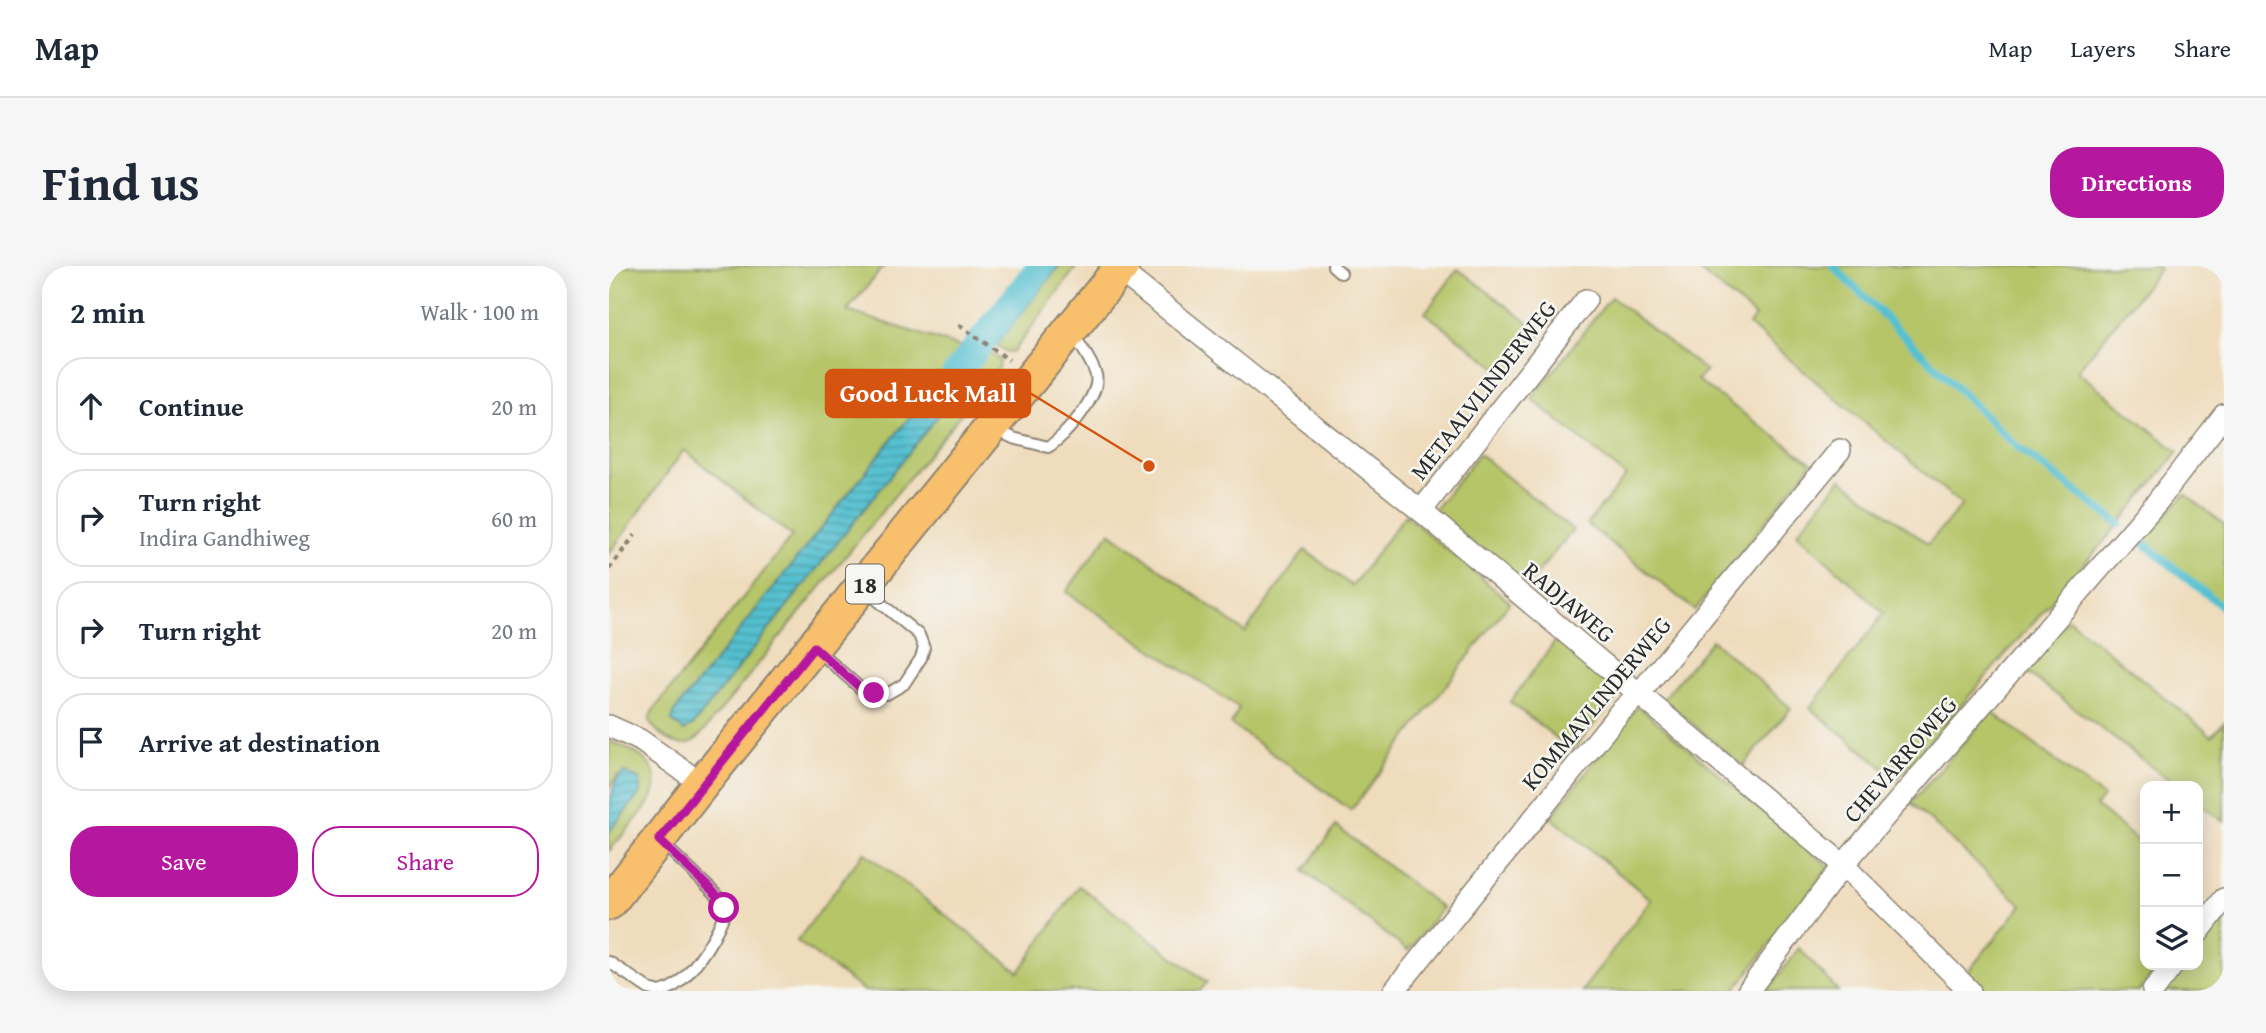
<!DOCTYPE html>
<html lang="en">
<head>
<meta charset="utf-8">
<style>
  body { margin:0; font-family:"Gentium Book Plus",serif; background:#f6f6f7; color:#1f2937 }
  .controls { position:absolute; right:21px; bottom:21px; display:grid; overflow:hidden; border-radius:14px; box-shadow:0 4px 18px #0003 }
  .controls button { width:63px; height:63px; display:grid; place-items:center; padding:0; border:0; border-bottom:2px solid #e0e1e3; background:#fff; color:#1f2937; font:35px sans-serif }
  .stop { position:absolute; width:21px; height:21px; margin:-16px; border:5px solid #b5179e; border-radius:50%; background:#fff }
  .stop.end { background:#b5179e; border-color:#fff; box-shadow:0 2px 7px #0008 }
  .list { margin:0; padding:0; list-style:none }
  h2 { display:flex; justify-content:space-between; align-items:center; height:91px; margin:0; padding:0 28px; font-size:30px }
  h2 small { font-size:23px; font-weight:400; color:#747a83 }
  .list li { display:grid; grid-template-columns:46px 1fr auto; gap:21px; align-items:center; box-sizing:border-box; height:98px; margin:0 14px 14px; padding:0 14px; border:2px solid #e0e1e3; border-radius:28px }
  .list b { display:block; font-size:26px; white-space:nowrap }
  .list p { margin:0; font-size:23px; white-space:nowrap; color:#747a83 }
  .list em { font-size:23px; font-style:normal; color:#747a83 }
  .actions { display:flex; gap:14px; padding:21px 28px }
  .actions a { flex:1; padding:16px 0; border:2px solid #b5179e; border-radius:28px; text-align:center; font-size:24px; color:#b5179e }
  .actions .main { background:#b5179e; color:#fff }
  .icon { flex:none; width:38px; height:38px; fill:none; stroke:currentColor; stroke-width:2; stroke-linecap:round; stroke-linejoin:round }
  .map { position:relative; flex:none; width:1615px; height:725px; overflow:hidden; border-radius:28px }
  header { display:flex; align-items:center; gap:42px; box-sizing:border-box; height:98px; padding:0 35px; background:#fff; border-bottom:2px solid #e0e1e3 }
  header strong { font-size:33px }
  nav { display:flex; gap:38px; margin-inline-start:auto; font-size:24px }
  .intro { display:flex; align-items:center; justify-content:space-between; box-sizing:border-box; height:168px; padding:0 42px }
  h1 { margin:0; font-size:49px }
  .button { padding:18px 32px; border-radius:28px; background:#b5179e; color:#fff; font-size:24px; font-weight:700 }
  main { display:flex; gap:42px; padding:0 42px }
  aside { flex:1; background:#fff; border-radius:28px; box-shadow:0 4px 18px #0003 }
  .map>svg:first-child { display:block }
</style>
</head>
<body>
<header>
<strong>Map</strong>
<nav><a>Map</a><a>Layers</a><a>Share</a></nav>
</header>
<div class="intro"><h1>Find us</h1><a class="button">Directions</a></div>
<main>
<aside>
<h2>2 min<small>Walk · 100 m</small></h2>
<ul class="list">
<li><svg class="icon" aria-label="ahead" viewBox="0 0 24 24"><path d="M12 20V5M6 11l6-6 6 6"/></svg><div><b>Continue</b></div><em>20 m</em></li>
<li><svg class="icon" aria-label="right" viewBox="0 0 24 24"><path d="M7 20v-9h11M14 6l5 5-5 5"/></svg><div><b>Turn right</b><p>Indira Gandhiweg</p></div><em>60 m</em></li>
<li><svg class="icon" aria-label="right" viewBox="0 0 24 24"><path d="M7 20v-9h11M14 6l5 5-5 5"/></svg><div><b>Turn right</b></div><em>20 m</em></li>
<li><svg class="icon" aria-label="arrive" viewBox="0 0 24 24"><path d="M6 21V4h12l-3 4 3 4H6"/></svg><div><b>Arrive at destination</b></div></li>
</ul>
<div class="actions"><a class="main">Save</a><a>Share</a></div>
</aside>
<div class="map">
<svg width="1615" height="725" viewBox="0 0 1615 725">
  <defs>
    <pattern id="water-rules" width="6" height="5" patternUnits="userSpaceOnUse" patternTransform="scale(1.75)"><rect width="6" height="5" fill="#54c0d0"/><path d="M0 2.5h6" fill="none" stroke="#469ca9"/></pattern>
  </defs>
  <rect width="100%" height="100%" fill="#f6f6f2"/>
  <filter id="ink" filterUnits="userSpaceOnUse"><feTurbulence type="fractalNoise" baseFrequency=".0143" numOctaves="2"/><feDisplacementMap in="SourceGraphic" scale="14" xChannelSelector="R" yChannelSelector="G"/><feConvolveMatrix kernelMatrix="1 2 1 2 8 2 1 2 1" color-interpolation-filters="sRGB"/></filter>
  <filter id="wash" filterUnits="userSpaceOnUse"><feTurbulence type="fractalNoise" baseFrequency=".00686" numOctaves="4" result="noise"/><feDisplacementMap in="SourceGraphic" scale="28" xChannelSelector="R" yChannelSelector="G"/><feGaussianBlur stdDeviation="1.57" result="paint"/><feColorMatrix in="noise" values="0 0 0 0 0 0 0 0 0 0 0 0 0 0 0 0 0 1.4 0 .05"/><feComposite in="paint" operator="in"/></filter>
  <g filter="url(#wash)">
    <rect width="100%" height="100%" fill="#efdcbc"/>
    <g fill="#b5c568" stroke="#70784a" stroke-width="2">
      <path d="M0,0H275L238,45L356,82L67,445L63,455L75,464L84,459L373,93L377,85L381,86L391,94L390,101L99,460C95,464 91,471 86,474C69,486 51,469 40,456L43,446L183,270L75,184L0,288Z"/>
      <path d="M450,0H468L404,86H397L387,79Z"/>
      <path d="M1085,0H1547L1551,3L1468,105L1569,186L1510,258L1288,513L1201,442L1275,347L1188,267L1232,213L1319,278L1353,239L1140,59L1146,50Z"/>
      <path d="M849,3L933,67L900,111L816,47Z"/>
      <path d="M1002,31L1097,105L1088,114L1203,197L1086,344L978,258L1017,210L923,133Z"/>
      <path d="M870,188L964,264L916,322L824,245Z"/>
      <path d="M1576,228L1615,258V342L1532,275Z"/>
      <path d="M796,249L901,336L742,544L622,458L630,442L457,326L501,266L636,366L696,284L743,320Z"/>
      <path d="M1459,353L1603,470L1615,456V556L1589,536V520H1568L1415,404Z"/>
      <path d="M948,373L1012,426L963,484L901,436Z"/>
      <path d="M1103,374L1182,442L1134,500L1054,433Z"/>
      <path d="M1029,440L1220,601L1125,725H973L1042,634L942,551Z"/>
      <path d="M1382,445L1494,531L1487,540L1536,581V699H1551L1530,725H1376L1357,708L1413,639L1302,537Z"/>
      <path d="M0,475C25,483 59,500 42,533C34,548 12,570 0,585V566L31,527L9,509L0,522Z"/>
      <path d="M727,560L833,642L799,685L695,605Z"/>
      <path d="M255,586L410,706L470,620L598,716L591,725H255L188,675Z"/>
      <path d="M1615,648V725H1555L1575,699H1589V682Z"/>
      <path d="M1190,682L1229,725H1158Z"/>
    </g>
    <g fill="url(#water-rules)" stroke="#40767e" stroke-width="2">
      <path d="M422,0H450L387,79L370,66Z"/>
      <path d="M362,74L377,85L374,93L84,459L75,465L63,455L66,445Z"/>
      <path d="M15,506L31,514V527L0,566C0,545 0,517 15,506Z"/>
    </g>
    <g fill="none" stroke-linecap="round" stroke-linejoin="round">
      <g stroke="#54c0d0" stroke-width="8">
        <path d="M1224,0L1407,180L1510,258"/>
        <path d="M1532,275L1615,342"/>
      </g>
      <path stroke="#54c0d0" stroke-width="28" d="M346,109L432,0"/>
    </g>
  </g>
  <g filter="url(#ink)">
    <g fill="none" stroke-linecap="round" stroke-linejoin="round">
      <defs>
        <g id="service">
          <path d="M724,0L732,7"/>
          <path d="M385,162L404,172L439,181C456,171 492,129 487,109C483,95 472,81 465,69"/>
          <path d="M208,384L251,422L278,428L295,418L312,392L315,382L310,369L255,323"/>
          <path d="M52,576L113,634C115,640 116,645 114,651C106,672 77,720 54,725"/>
          <path d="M0,696L40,723L48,725"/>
        </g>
        <g id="minor">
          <path d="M510,4L812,245L1234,599L1361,725"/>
          <path d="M812,245L977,34"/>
          <path d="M0,460L31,474L93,518"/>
          <path d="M1589,667L1615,633"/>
          <path d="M785,725L1011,446L1029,429L1231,184"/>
          <path d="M1139,725L1234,599L1548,236L1615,149"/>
          <path d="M1544,725L1564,699"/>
        </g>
        <path id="primary" d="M0,637L93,518L513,0"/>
      </defs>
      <use href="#service" stroke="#8d8474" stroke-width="14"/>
      <use href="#minor" stroke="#8d8474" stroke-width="24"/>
      <use href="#primary" stroke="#8d8474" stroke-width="37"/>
      <g stroke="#8d8474" stroke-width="4.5" stroke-dasharray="5 5" stroke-linecap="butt">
        <path d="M350,59L400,94"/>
        <path d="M0,303L26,269"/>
      </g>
      <use href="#service" stroke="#fff" stroke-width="10"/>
      <use href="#minor" stroke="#fff" stroke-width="21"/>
      <use href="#primary" stroke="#f8bf6c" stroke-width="33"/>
    </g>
  </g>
  <g fill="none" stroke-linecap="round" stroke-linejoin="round" filter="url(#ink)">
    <path stroke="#b5179e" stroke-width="9" d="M115,642L113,634L50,574L205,381L251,422L265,427"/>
  </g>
  <g text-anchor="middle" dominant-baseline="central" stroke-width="5" stroke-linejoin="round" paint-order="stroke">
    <rect fill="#f6f6f2" stroke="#686867" stroke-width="2" x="237" y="298.5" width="38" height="39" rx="5"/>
    <g font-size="23" font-weight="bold" fill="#2b2b2b">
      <text x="256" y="318">18</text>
    </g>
    <g font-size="24" fill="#2b2b2b" stroke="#f6f6f2">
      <text transform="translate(874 124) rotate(-52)">METAALVLINDERWEG</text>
      <text transform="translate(960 336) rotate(40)">RADJAWEG</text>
      <text transform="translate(987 437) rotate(-50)">KOMMAVLINDERWEG</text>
      <text transform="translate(1291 493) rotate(-49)">CHEVARROWEG</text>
    </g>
  </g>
  <path fill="none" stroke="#d5540f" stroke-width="2.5" d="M540 200L421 127"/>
  <circle fill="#d5540f" stroke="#f6f6f2" stroke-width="2.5" cx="540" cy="200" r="7"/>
  <rect fill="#d5540f" stroke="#d5540f" stroke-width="2.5" x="217" y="104" width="204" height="47" rx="7"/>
  <g font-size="26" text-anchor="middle" font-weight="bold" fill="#fff">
    <text x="319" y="136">Good Luck Mall</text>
  </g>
</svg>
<div class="controls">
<button>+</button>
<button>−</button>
<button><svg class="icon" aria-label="layers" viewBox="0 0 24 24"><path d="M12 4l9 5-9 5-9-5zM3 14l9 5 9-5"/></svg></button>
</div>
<div class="stop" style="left:115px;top:642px"></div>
<div class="stop end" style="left:265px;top:427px"></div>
</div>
</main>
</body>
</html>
